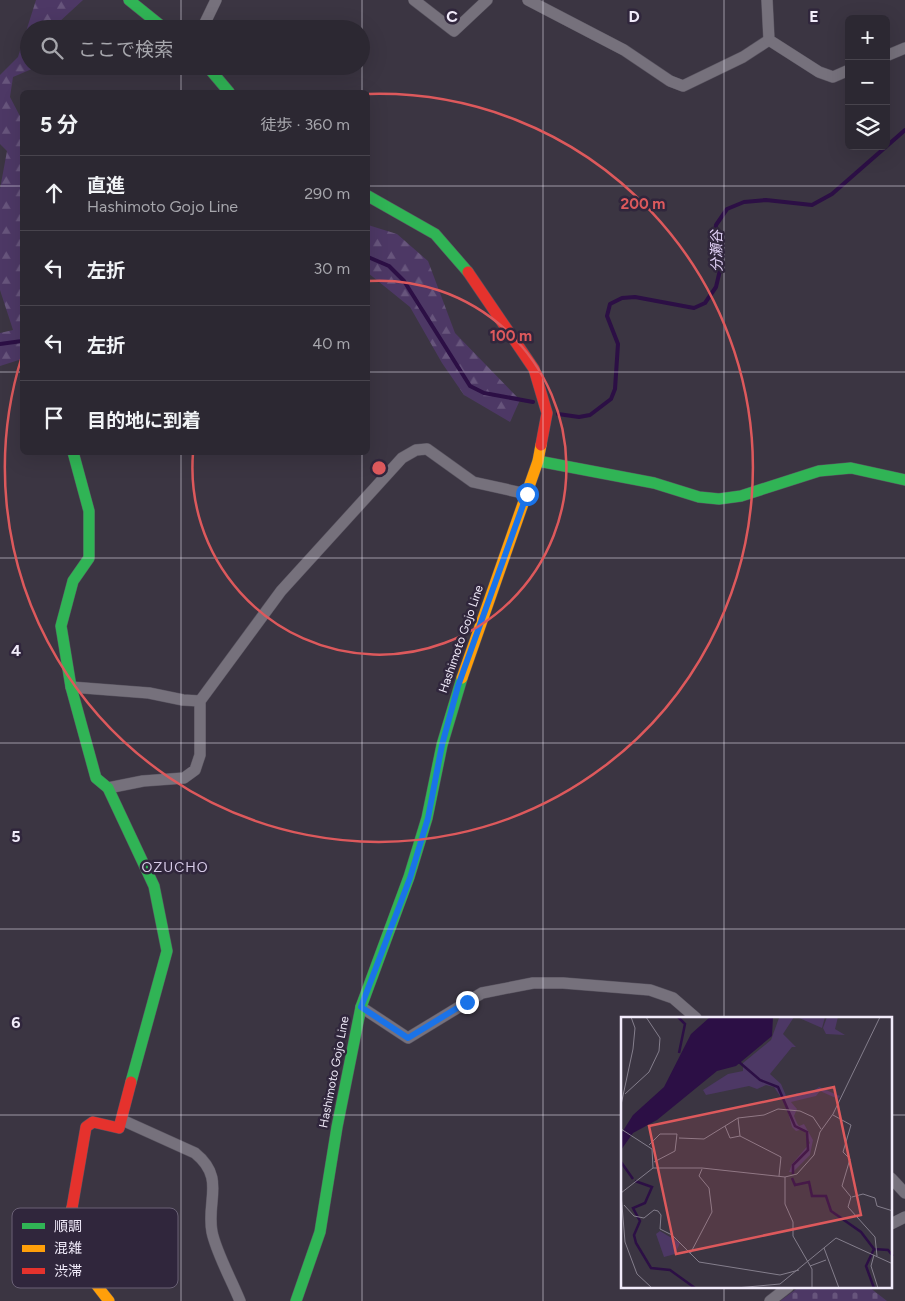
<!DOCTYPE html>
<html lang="ja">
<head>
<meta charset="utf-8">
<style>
  body { margin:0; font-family:Figtree,"Noto Sans JP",sans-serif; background:#38343e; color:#f1f3f6 }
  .controls { position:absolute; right:15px; top:15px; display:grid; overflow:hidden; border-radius:8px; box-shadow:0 5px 20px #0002 }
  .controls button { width:45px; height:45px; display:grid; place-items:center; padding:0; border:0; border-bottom:1px solid #48444d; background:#2c2832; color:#f1f3f6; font:25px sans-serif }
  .stop { position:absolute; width:15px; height:15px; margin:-11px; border:4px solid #1a73e8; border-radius:50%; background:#fff }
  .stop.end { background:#1a73e8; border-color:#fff; box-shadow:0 1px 5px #0008 }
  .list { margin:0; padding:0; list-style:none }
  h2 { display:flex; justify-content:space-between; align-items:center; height:65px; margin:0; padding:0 20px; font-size:21px }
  h2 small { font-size:16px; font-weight:400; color:#a6a6ac }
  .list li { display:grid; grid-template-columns:32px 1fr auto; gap:15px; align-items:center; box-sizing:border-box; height:75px; padding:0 20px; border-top:1px solid #48444d }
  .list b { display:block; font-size:19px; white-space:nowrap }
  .list p { margin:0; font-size:16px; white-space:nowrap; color:#a6a6ac }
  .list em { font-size:16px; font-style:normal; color:#a6a6ac }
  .icon { flex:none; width:28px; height:28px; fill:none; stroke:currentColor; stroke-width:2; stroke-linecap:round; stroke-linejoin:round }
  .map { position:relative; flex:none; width:905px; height:1301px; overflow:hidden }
  .search { position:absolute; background:#2c2832; box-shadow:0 5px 20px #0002; left:20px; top:20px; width:350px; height:55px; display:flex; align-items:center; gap:12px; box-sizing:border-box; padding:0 18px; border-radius:28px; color:#a6a6ac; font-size:19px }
  .panel { position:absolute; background:#2c2832; box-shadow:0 5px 20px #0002; left:20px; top:90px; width:350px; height:365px; border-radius:8px }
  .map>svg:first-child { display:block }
</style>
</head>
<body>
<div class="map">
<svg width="905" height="1301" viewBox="0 0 905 1301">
  <defs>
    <pattern id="forest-firs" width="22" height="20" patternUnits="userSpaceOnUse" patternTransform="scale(1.25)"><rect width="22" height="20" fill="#4d3865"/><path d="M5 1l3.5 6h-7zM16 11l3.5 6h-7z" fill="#67557c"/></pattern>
    <pattern id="cemetery-stones" width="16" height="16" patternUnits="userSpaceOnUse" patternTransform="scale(1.25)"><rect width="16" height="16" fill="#4d3865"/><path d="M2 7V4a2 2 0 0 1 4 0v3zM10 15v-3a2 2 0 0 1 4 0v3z" fill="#67557c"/></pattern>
  </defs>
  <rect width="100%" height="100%" fill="#3b3542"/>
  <g fill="url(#forest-firs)">
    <path d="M36,0H83L58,23L56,29H29V66H39L13,77L10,97L22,120V359L0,366V333L13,330L0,290V189L7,151L0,144V75L18,57Z"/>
    <path d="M368,225L397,234L428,261L455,333L520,400L510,422L464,395L442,363L410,307L368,273Z"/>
  </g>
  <path fill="url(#cemetery-stones)" d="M799,1287H869L887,1301H780Z"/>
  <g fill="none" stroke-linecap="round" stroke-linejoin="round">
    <g stroke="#2c0f45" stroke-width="4">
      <path d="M368,257L389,266L404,281L470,386L484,393L533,402"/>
      <path d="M0,344L22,341"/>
      <path d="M558,414L579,417L590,415L611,399L615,389L618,344L607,316L610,304L622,298L635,297L694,308L705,303L716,287L720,270L714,243L716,225L727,209L744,202L766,200L812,205L832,194L905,130"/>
    </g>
    <defs>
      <g id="street">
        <path d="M414,0L454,31L487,0"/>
        <path d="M528,0L624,50L670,81L683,86L743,57L769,40"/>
        <path d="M767,0L769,40L819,72L833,77L849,70"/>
        <path d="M202,29L216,0"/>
        <path d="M886,56L905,48"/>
        <path d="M71,687L149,693L183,700L200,701"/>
        <path d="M108,788L143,781L184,778L195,770L200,755V701L281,591L402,458L416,450L427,449L473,482L527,494"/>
        <path d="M361,1007L408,1038L482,993L533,983H563L650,990L673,998L696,1018"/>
        <path d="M122,1120L195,1153C226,1178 206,1201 212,1232C216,1252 232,1281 240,1301"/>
        <path d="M891,1178L905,1193"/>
        <path d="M891,1224L905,1217"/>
        <path d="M770,1301L788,1287"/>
      </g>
      <g id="fast">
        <path d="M129,0L165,29"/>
        <path d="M207,66L229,92"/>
        <path d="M368,196L435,234L468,272"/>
        <path d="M73,452L89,511V558L73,581L61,626L71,687L96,778L108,788L154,886L167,951L131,1082"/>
        <path d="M538,461L654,483L699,497L719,499L741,496L819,471L851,468L905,480"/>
        <path d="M296,1301L320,1232L337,1127L361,1007L409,877L427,818L442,745L462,678"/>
      </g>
      <g id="slow">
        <path d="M462,678L538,461L541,445"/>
        <path d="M72,1208C70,1252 83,1268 109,1301"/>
      </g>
      <g id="jam">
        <path d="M468,272L534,369L547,413L541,445"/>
        <path d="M72,1208L86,1127L93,1122L119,1128L131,1082"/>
      </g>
    </defs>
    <use href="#street" stroke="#58535f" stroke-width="12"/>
    <use href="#fast" stroke="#58535f" stroke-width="12"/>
    <use href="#slow" stroke="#58535f" stroke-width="12"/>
    <use href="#jam" stroke="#58535f" stroke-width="12"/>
    <use href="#street" stroke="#76717c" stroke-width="11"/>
    <use href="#fast" stroke="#30b455" stroke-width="11"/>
    <use href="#slow" stroke="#ff9f0a" stroke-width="11"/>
    <use href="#jam" stroke="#e5322d" stroke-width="11"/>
  </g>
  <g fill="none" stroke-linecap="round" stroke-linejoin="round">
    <path stroke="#1a73e8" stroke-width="6" d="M467,1002L408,1038L361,1007L410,878L428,818L442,745L458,686L527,494"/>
  </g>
  <path fill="none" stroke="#f1ebfa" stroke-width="1" stroke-opacity="0.55" d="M181,0V29M362,0V92M543,0V1301M724,0V1018M181,66V92M0,186H22M368,186H905M0,372H22M368,372H905M181,452V1301M362,452V1301M0,558H905M0,743H905M0,929H905M0,1115H622M891,1115H905M724,1287V1301"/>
  <g fill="none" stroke="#dd595c" stroke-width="2.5">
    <path d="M368 281A187 187 0 1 1 193 453"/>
    <path d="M369 94A374 374 0 1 1 22 356"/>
  </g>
  <g text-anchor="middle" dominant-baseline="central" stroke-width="5" stroke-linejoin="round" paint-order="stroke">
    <g font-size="12" fill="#f1ebfa" stroke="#30263c">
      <text transform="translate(461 639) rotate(-71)">Hashimoto Gojo Line</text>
      <text transform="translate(334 1072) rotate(-79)">Hashimoto Gojo Line</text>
    </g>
    <g font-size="14" font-style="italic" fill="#e3d3f9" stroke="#30263c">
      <text transform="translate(717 251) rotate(-91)">分瀬谷</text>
    </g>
    <g font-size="14" letter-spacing="1" fill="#d8cce9" stroke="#30263c">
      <text x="175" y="867">OZUCHO</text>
    </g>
  </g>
  <g transform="translate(621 1017)">
    <rect width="271" height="271" fill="#3b3542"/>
    <path d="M176,0H204L201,11Z" fill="#4d3865"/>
    <path d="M173,0L162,17L175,30H171L149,57L160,67L166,81L176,76L191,75L198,70L219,79L217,82L199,74L195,79L170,85L176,92L173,99L176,106L178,109L183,107L192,123L189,138L172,155H168L171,147L189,126L183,112L175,114L171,110L165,88L153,70L145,68L136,72L128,69L85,78L82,73L107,57L122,54V46L150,23L158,1ZM206,0H217L214,12L224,18L205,17L202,11Z" fill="#4d3865"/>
    <path d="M39,214L59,226L54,237L43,240L35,217Z" fill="#4d3865"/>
    <path d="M89,0H152L151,19L115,49L96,54L36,103L12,116L0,133V117L12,98L43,70L70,17Z" fill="#2c0f45"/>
    <path fill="none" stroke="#2c0f45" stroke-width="2.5" d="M57,0L64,7L58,36M118,45L139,63L157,70L174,109L186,115L187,133L172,148V157M0,145L12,162M171,161L174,168L188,165L191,179H205L210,194L240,215L253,232L267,233L272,239M14,164L31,170L24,186L12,191L19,204L13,218L15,226L30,251L49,253L74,271M253,232L245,249L253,271"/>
    <path fill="none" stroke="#847e8c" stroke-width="1" d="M4,77L28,55L38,34L39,21L25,0M0,88L12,32L14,11L10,0M212,98L230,108L222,135L229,142L221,169L230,180M117,101L119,119M104,109L109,121L119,119L160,140L158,159M0,112L31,132L32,151M58,121L83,122L117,101L143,98L157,92L179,94L192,100L200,112M28,128L39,117H56L54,134L33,145M164,160V187L172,205V219L191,252V271M0,176L32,151H81L164,160L176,157L193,138L199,115L212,97L259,0M0,176L4,225L16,257L31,271M230,180L227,190L254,220L256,239M231,180L242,177L254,181L256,189L272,194M3,188L13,199L23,201L33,193L37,194L40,198L39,212L51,218L78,245L159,258L178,253M203,231L218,271M69,237L91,195L88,171L78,159L81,152M253,238L250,249L257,271M189,249L205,243M115,271L159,267L215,221L272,247"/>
    <path fill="#dd595c" fill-opacity="0.15" stroke="#dd595c" stroke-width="2.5" d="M213,70L240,198L55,237L28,109Z"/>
    <rect width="271" height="271" fill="none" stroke="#f1ebfa" stroke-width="2.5"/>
  </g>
  <rect x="12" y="1208" width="166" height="80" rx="8" fill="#30263c" stroke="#6a6175" stroke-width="1"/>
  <rect x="22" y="1223" width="23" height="6" fill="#30b455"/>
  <rect x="22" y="1245" width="23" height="7" fill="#ff9f0a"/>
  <rect x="22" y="1268" width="23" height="6" fill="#e5322d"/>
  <g font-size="14" fill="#f1ebfa">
    <text x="54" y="1231">順調</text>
    <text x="54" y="1253">混雑</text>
    <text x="54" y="1276">渋滞</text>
  </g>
  <g font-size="16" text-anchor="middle" font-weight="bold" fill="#f1ebfa" stroke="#30263c" stroke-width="5" stroke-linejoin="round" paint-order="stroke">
    <text x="452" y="22">C</text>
    <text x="634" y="22">D</text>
    <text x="814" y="22">E</text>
    <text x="16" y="656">4</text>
    <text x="16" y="842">5</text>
    <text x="16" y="1028">6</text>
  </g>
  <circle cx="379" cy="468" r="8" fill="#dd595c" stroke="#30263c" stroke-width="2.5"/>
  <g font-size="15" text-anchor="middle" font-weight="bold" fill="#dd595c" stroke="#30263c" stroke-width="5" stroke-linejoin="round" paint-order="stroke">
    <text x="643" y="209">200 m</text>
    <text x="511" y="341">100 m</text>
  </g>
</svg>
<div class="controls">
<button>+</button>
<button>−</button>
<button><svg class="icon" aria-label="layers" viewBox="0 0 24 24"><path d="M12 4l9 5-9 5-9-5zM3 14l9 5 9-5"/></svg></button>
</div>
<div class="stop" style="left:527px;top:494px"></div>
<div class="stop end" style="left:467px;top:1002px"></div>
<div class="search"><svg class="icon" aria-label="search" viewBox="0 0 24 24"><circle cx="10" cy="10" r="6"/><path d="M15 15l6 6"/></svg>ここで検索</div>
<section class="panel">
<h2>5 分<small>徒歩 · 360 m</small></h2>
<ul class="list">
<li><svg class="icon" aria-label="ahead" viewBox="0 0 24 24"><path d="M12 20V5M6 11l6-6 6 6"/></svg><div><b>直進</b><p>Hashimoto Gojo Line</p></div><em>290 m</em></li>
<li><svg class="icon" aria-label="left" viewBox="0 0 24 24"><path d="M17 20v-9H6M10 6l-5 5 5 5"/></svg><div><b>左折</b></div><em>30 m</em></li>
<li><svg class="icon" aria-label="left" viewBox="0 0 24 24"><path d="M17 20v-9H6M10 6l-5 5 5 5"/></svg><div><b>左折</b></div><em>40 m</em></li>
<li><svg class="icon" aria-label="arrive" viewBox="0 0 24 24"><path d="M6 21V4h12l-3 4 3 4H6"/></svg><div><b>目的地に到着</b></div></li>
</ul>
</section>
</div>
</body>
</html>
